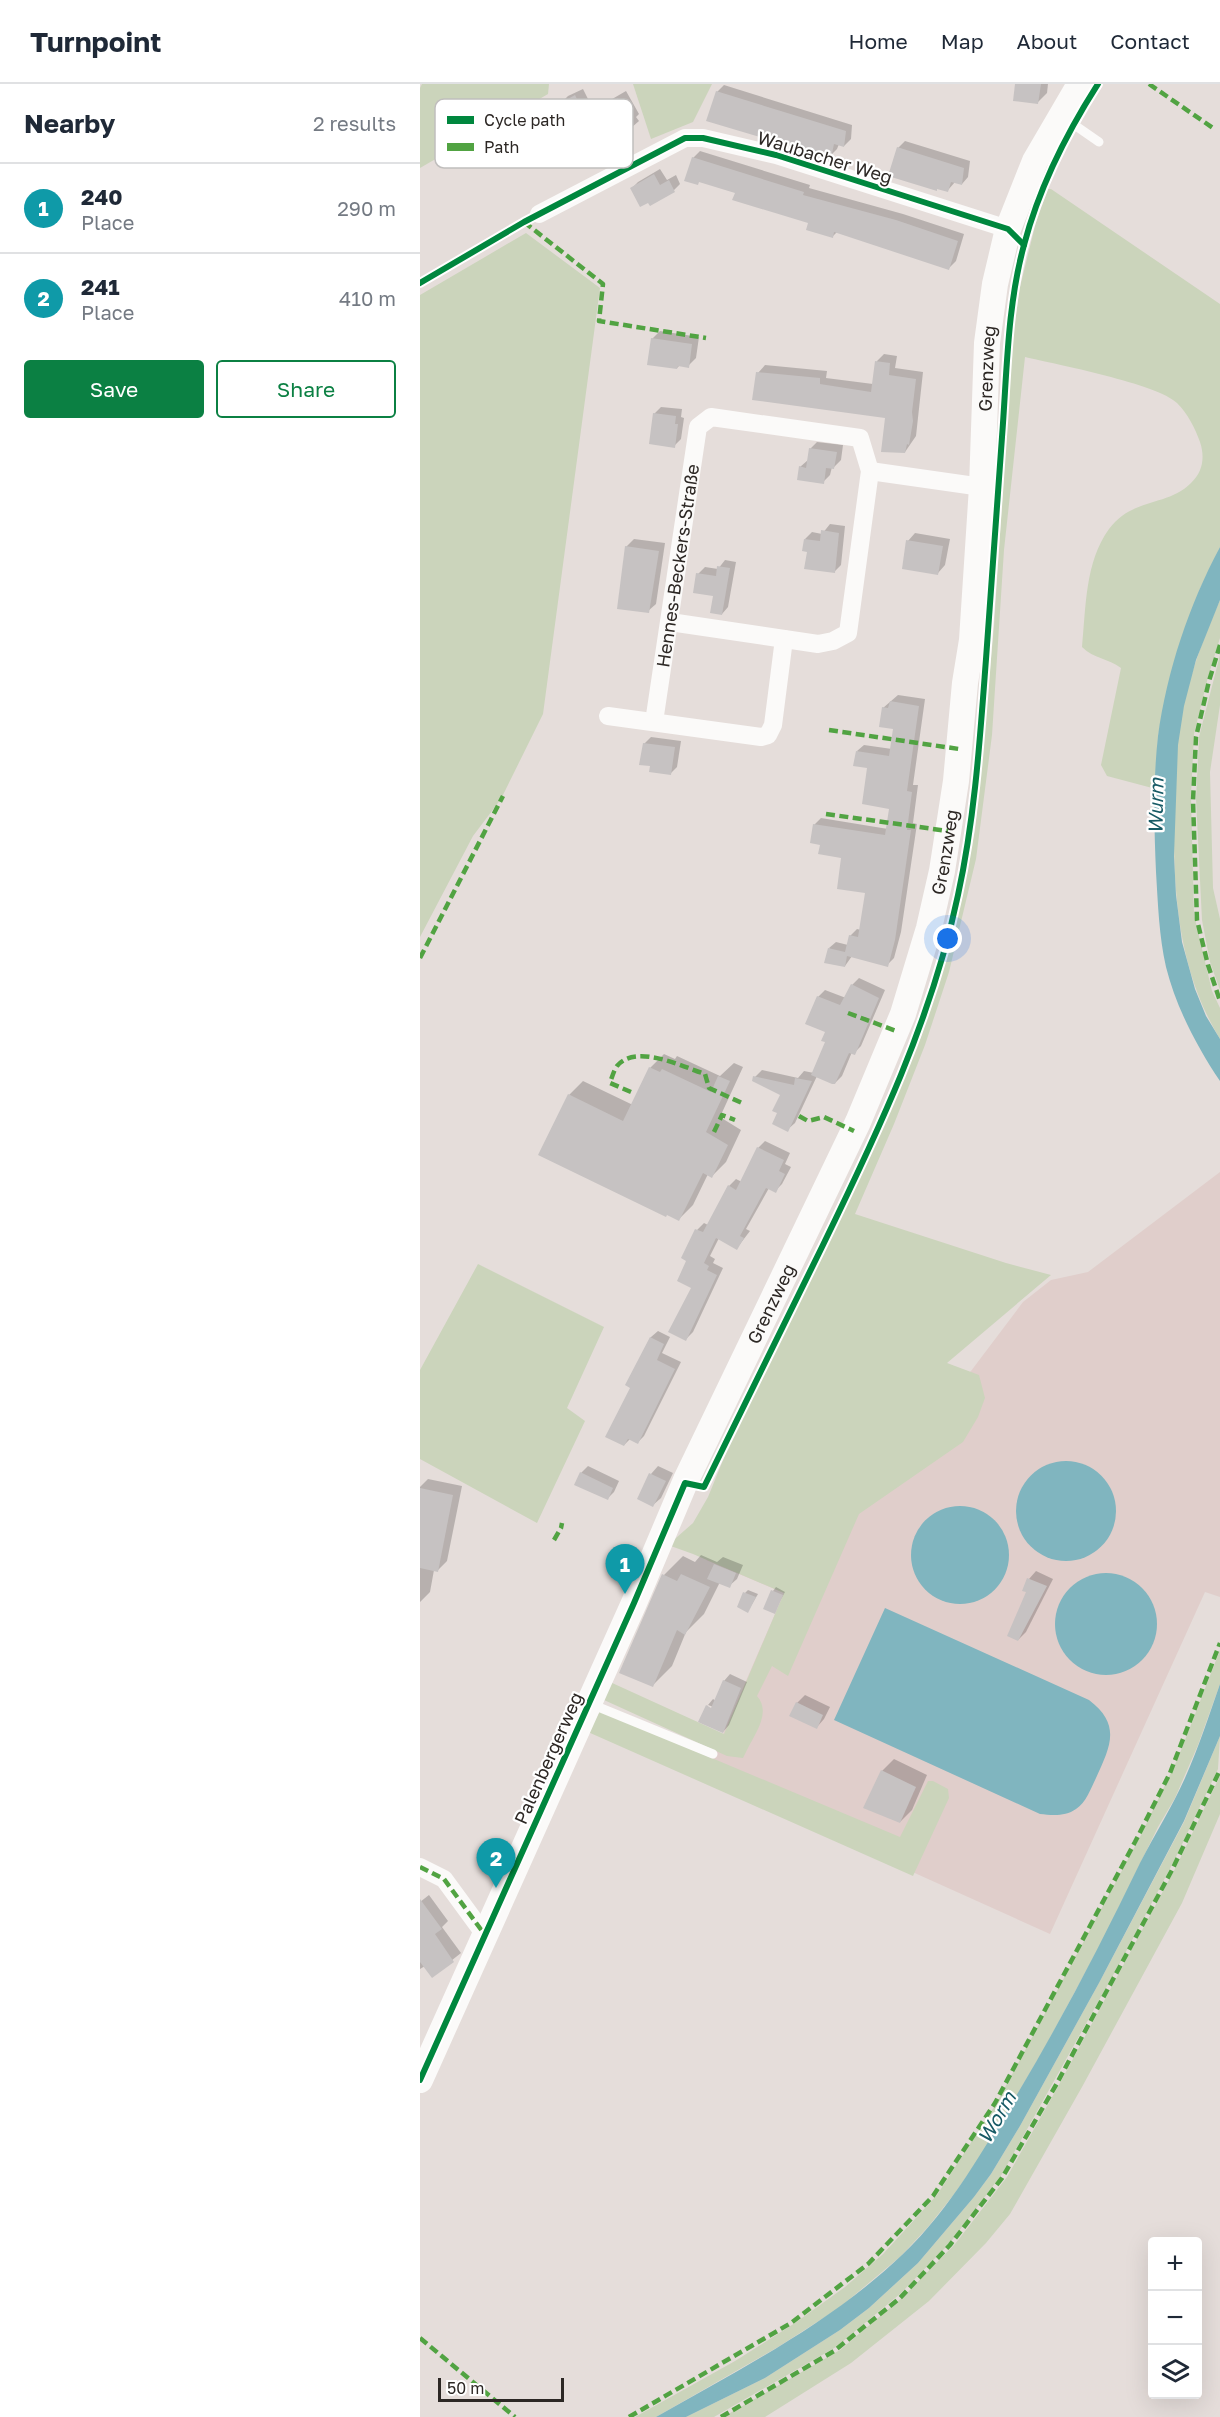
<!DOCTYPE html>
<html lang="en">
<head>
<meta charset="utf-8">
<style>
  body { margin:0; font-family:"Golos Text",sans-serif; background:#f6f6f7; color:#1f2937 }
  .controls { position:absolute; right:18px; bottom:18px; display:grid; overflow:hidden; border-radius:6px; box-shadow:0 6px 24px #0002 }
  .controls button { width:54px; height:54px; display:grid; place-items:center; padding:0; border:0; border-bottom:2px solid #e0e1e3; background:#fff; color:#1f2937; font:30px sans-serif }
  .scale { position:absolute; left:18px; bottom:15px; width:126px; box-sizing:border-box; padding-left:6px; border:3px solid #2c2724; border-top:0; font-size:16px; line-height:21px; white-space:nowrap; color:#2c2724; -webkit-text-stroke:4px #fff; paint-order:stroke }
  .you { position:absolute; left:528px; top:855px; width:21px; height:21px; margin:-15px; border:4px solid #fff; border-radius:50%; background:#1a73e8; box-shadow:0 0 0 9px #1a73e833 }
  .badge { display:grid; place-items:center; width:39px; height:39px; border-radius:50%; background:#0b8043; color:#fff; font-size:20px; font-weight:700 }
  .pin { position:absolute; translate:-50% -50px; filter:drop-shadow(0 2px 3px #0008) }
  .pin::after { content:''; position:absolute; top:32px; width:21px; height:18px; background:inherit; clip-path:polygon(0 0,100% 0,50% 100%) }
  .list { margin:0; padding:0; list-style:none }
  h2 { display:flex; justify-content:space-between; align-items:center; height:78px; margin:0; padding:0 24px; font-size:26px }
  h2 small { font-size:20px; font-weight:400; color:#747a83 }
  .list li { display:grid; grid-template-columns:39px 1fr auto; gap:18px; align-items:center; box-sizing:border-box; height:90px; padding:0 24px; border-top:2px solid #e0e1e3 }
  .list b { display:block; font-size:22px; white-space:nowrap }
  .list p { margin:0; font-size:20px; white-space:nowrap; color:#747a83 }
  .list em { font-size:20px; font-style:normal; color:#747a83 }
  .actions { display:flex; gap:12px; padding:18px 24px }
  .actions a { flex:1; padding:14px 0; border:2px solid #0b8043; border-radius:6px; text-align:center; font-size:21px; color:#0b8043 }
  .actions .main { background:#0b8043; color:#fff }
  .icon { flex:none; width:33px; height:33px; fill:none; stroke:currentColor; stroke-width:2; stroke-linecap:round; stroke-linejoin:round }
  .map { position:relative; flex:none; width:800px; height:2333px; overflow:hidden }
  header { display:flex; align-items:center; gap:36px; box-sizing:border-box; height:84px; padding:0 30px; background:#fff; border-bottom:2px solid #e0e1e3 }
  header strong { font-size:28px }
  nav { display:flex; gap:33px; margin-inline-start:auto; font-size:21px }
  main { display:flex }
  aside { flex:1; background:#fff }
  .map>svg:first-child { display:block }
</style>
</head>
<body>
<header>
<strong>Turnpoint</strong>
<nav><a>Home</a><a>Map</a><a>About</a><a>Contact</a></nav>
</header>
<main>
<aside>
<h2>Nearby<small>2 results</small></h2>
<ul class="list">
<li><span class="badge" style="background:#0f9aa8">1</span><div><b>240</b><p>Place</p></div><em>290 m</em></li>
<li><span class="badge" style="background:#0f9aa8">2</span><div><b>241</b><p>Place</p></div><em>410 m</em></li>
</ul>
<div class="actions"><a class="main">Save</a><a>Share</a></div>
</aside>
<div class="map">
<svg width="800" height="2333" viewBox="0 0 800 2333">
  <rect width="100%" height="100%" fill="#e5ddda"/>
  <path fill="#e0cecb" d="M800,1088V1513L785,1508L630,1850L284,1694L364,1509L286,1476L551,1287L603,1218L631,1196L668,1188Z"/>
  <g fill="#cbd4bb">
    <path d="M2,0H129L128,10L0,84V4Z"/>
    <path d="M213,0H292L273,38L231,55Z"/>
    <path d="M628,105H631L800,220V463L779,507L753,584L738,652L736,705L687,692L681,681L701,584C688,574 674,575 662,563C666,523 665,478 689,445C713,413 747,423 771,399C783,388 785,373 780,358C775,344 768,330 757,319C738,300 635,280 605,273L584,466L572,651L556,775L529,888L505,961L474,1040L435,1130L586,1179L631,1191L527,1279L559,1291L565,1314L558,1333L543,1358L439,1430L368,1592L352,1582L337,1612C352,1629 334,1651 326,1668L323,1674L307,1672L184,1616L190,1598L304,1650L364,1509L273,1470L248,1461L273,1439L288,1413L310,1359L437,1098L501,953L524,880L555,747L574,542L593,251L600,203L616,138Z"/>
    <path d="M106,149L180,204L123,630L81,715L53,752L0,853V211Z"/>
    <path d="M800,516V554L788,593L774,650L771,712L774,831L792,907L800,924V955C758,886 753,808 754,729C755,693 756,656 764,620C772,584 785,550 800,516Z"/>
    <path d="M800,571V621L790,688L793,804L800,835V906L790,878L782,836L776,715L779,653Z"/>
    <path d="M58,1180L184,1243L147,1324L165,1337L117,1439L0,1375V1286Z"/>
    <path d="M800,1566V1600L778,1661L755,1714L738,1743L685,1852L623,1967L560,2073L535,2109L508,2143L481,2172L419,2224L358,2263L236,2333H215L315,2277L375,2239L425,2203L463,2170L517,2111L576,2020L720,1753L758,1674Z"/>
    <path d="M180,1627L480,1753L508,1697H513L528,1705L529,1714L493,1792L168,1648Z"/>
    <path d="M800,1652L798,1685L754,1777L701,1877L582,2090L530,2159L480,2210L416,2263L294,2333H266L345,2294L420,2246L449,2224L498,2179L554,2113L571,2090L600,2042L679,1899L764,1738Z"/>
    <path d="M800,1692V1730L762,1819L662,2003L590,2130L566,2159L509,2217L431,2279L345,2333H303L420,2266L485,2211L535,2160L587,2093L640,1999L756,1783Z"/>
  </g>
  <g fill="#80b5bf">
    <path d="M800,463V516L776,576L764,622L758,661L754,772L756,811L762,858L775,905L786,932L800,955V997C777,963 756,923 746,883C739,852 738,820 736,788C734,743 733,697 738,652C747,587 769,521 800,463Z"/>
    <circle cx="646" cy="1427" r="50"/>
    <circle cx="540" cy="1471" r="49"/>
    <circle cx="686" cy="1540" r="51"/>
    <path d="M465,1524L669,1616C702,1641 690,1663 676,1694C671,1704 666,1719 656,1725C645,1733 631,1731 620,1730L414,1636Z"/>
    <path d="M800,1600V1652L764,1737L679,1899L600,2042L571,2090L554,2113L498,2179L449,2224L420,2246L345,2294L266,2333H236C322,2284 411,2239 483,2170C532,2123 564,2064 599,2007C643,1933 683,1856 720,1779C735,1750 752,1723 765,1694C779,1663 789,1631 800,1600Z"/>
  </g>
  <g fill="#0003">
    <path d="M596,0H628L627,9L617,19Z"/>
    <path d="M304,1L432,41L431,55L424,62L419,60L417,65L410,72L297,8Z"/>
    <path d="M163,5L171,21L163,29L140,20L148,12Z"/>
    <path d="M206,7L219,30L216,33L219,37L211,44L160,37L168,29Z"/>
    <path d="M485,57L550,77L548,93L542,100L535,98L528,106L478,64Z"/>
    <path d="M280,67L390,101L389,104L483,130L544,150L536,177L529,184L418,147L412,153L390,138L317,108L273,74Z"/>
    <path d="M240,85L247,96L256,91L260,100L254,106L229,117L212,104L218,98Z"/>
    <path d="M240,247L279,253L276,274L268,282L260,281L257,284L232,255Z"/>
    <path d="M464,270L477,272L475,284L503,288L496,352L485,368L466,332L338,289L345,281L407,287L406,294L453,300L457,277Z"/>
    <path d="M241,323L262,325L261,333L264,334L261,355L254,362L234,330Z"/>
    <path d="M397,358L423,361L421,376L414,383H412L410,391L403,398L380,383L388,376L390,365Z"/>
    <path d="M410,440L425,442L421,481L414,488L388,467L385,455L392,448L402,450Z"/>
    <path d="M495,449L530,455L525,481L518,489L488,457Z"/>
    <path d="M214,455L245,459L236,520L228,527L206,463Z"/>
    <path d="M305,476L316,478L308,523L302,530L294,511L278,490L285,483L298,485Z"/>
    <path d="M478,611L505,615L493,701H498L493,739L497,740L481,848L474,874L467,881L432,872L425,882L409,864L416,858L428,861L430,852L437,845L441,846L447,808L423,773L401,760L394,741L401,734L468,745L471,723L449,683L437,667L444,661L472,665L475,644L463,624Z"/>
    <path d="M231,653L261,657L257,683L251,689L232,681L224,660Z"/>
    <path d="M439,894L465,906L441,962L434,969L432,968L422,992L415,999L397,992L375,1039L367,1046L359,1029L362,1010L335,993L342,986L378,994L384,987L394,989L407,958V948L398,913L405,906L426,914L432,901Z"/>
    <path d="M244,970L255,975L257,972L300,992L314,979L323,983L300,1033L321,1046L306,1078L292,1092L288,1090L273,1121L259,1135L149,1011L163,997L213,1021L230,984Z"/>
    <path d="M345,1057L370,1069L365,1080L371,1083L362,1100L355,1107L349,1104L326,1145L330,1147L317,1164L299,1154L290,1172L295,1175L293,1179L303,1184L273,1248L266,1255L273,1204L268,1176L263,1174L277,1146L284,1139L288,1141L309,1102L316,1095L322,1098L338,1064Z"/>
    <path d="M238,1247L250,1253L242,1269L261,1278L224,1352L217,1359L210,1355L204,1361L212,1303L207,1301L231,1253Z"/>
    <path d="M168,1382L199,1397L194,1408L187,1415L161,1389Z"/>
    <path d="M238,1382L253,1389L241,1414L233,1421L219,1414L231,1390Z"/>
    <path d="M8,1395L42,1402L27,1477L18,1486H14L10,1508L0,1518V1403Z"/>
    <path d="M281,1471L297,1478L303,1473L323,1481L317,1495L309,1502L300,1498L284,1530L266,1548L252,1582L233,1601L244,1491L263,1472L275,1478Z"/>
    <path d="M616,1487L633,1495L606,1548L598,1556L609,1495Z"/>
    <path d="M356,1503L365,1508L354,1528L353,1507Z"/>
    <path d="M328,1506L338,1510L328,1527L325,1509Z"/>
    <path d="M310,1590L327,1598L309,1641L303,1648L280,1638L288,1621V1624L298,1628L299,1625L288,1621L293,1615L296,1617L304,1597Z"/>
    <path d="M385,1611L410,1623L404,1635L397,1643L377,1619Z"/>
    <path d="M474,1675L507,1691L492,1726L480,1738L462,1687Z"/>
    <path d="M9,1811L28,1837L22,1843L41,1869L12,1892L5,1882L0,1885V1818Z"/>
  </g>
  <g fill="#c6c2c2">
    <path d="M595,0H621L618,20L593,17Z"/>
    <path d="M296,7L426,47L424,63L414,60L411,74L286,37Z"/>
    <path d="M155,11L164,30L146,38L139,20Z"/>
    <path d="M198,14L212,39L209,41L212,46L178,65L175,60L173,61L159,37Z"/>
    <path d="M477,63L544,84L542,101L531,98L528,108L517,105V107L468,92Z"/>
    <path d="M272,73L384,108L383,111L476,136L538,157L529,186L414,148L413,154L386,146L388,139L312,116L315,109L279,98L278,101L264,97Z"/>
    <path d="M234,90L240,101L249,96L255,108L230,122L228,119L220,123L210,104Z"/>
    <path d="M231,254L272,260L269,284L258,282L257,285L227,281Z"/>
    <path d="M455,277L470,279L469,291L496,295L492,328L493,337L489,361L487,360L485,369L461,368L465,334L332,316L336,288L400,294V300L451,308Z"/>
    <path d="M233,329L256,332L255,340H258L255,364L229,360Z"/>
    <path d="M389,364L417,368L414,385L406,384L404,400L377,396L379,382L386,384Z"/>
    <path d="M401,446L419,449L415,489L384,485L387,468L382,467L384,455L400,457Z"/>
    <path d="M486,456L523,462L518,491L482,485Z"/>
    <path d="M205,462L239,467L229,529L197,525Z"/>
    <path d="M297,482L310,484L302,531L290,529L293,512L273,509L276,489L296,492Z"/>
    <path d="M470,617L499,622L487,707L492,708L487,746H491L475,856L468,883L427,872L425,883L404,879L408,864L425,868L429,851L438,853L445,809L417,805L421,774L398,770L400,761L390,759L393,740L465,751L469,725L442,720L447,684L433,682L436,667L469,672L473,645L459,643L462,623L468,624Z"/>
    <path d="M223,659L255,663L251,691L229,688L230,682L219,681Z"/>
    <path d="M431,900L459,914L435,971L429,969L415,1000H412L391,991L405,958L401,957L405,948L385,940L397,912L420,921Z"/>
    <path d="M229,983L240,988L242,985L291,1008L298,992L310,997L286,1048L308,1061L292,1094L283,1089L259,1137L247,1131L246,1133L118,1071L148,1010L203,1037Z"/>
    <path d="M333,992L374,1001L375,994L392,997L368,1048L352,1040L357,1029L352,1027L360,1011L332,997Z"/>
    <path d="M337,1063L364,1076L359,1087L365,1090L356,1109L346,1104L320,1152L324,1154L317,1166L296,1154L284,1179L289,1182L287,1186L297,1191L266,1257L248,1248L271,1204L257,1197L266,1177L261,1174L275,1145L283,1148L308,1101L316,1106Z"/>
    <path d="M230,1253L244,1260L237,1276L255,1285L218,1360L208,1355L204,1362L185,1353L210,1304L205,1301Z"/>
    <path d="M160,1388L193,1404L188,1416L154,1401Z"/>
    <path d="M229,1389L246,1397L233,1423L217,1415Z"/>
    <path d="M0,1404L33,1411L18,1488L0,1484Z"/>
    <path d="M294,1480L316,1489L310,1504L287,1495Z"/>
    <path d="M242,1490L257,1497L261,1490L290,1503L265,1551L257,1546L233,1603L199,1589Z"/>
    <path d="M607,1494L627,1502L598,1557L587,1552L606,1508L602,1507Z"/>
    <path d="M351,1506L363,1511L355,1530L343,1525Z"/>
    <path d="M323,1508L336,1513L328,1529L317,1523Z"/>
    <path d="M303,1596L321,1604L303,1649L278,1638L286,1621L291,1624Z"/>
    <path d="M376,1618L403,1631L397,1645L369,1632Z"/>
    <path d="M461,1686L496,1703L480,1739L443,1724Z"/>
    <path d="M0,1815L22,1845L15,1850L34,1878L12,1894L0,1878Z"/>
  </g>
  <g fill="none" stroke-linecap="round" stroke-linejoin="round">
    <g stroke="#fbfaf9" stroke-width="9">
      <path d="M643,33L679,58"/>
      <path d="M171,1620L293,1670"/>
    </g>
    <g stroke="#fbfaf9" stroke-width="18">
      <path d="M119,130L265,54H283L356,71L588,145"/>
      <path d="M450,387L562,403"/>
      <path d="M188,632L341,653L348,651L353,641L364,555"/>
      <path id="s1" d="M234,638L278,343L291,333L440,354L450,387L428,549L413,557L398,560L250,538"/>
      <path d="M0,1783L24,1795L65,1851"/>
    </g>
    <path stroke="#fbfaf9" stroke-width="26" id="s2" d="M0,1996L214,1519L266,1396L438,1038L483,930L509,844L522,787L536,697L545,599L552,556L562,403L567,259L575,200L588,145L615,77L660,0"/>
    <g stroke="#51a342" stroke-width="4.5" stroke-dasharray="9 4.5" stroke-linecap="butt">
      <path d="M729,0L793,44"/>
      <path d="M104,138L183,200L179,237L286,254"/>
      <path d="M800,561L789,597L776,653L773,717L777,836L788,881L800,917"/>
      <path d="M409,646L539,665"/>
      <path d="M406,730L528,747"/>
      <path d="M0,874L83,712"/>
      <path d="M428,929L476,947"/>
      <path d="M211,1008L190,999C192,993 194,986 197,982C216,959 263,983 285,990L289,1004L322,1019"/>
      <path d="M379,1032L388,1037L404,1033L434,1047"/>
      <path d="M294,1048L302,1031L315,1036"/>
      <path d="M134,1456L141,1444L142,1439"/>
      <path d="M0,1783L24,1795L65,1851"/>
      <path d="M0,2254L95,2333"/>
      <path d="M209,2333L371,2239L448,2180L513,2112L575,2019L715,1758L750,1689L800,1559"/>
      <path d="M301,2333L414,2267L480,2214L530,2161L582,2094L636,2001L752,1786L800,1686"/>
    </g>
    <defs>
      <g id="cycleway">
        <path d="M0,199L104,138L265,54H283L356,71L588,145L604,161"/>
        <path d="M0,1996L214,1519L265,1399L284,1403C323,1323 363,1243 402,1163C457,1050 512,935 538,811C555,733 560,654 566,575C571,501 576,427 582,353C587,289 587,223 604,161C619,104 646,50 678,0"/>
      </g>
    </defs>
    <use href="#cycleway" stroke="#fff" stroke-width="10"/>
    <use href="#cycleway" stroke="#00873e" stroke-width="6"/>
  </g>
  <g text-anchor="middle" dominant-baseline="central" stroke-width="4.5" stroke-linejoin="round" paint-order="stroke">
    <g font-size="18" fill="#2c2724" stroke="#fff">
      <text transform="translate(405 73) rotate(17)">Waubacher Weg</text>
      <text stroke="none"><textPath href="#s2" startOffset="1824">Grenzweg</textPath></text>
      <text stroke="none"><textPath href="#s1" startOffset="158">Hennes-Beckers-Straße</textPath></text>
      <text stroke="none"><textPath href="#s2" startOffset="1338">Grenzweg</textPath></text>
      <text stroke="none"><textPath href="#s2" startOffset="852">Grenzweg</textPath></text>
      <text transform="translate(128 1674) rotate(-66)">Palenbergerweg</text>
    </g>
    <g font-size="20" font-style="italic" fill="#175a65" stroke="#fff">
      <text transform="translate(735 722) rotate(-89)">Wurm</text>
      <text transform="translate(576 2033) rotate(-60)">Worm</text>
    </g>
  </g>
  <rect x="15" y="15" width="198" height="69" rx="9" fill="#fff" stroke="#c0bebd" stroke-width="1.5"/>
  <rect x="27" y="32" width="27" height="8" fill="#00873e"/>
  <rect x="27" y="59" width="27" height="8" fill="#51a342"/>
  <g font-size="16" fill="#2c2724">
    <text x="64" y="42">Cycle path</text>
    <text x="64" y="69">Path</text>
  </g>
</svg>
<div class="controls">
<button>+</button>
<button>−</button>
<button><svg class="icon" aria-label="layers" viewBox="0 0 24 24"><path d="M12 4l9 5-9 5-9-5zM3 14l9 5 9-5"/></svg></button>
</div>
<div class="scale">50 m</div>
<div class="you"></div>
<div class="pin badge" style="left:205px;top:1510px;background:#0f9aa8">1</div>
<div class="pin badge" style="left:76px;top:1804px;background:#0f9aa8">2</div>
</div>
</main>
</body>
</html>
